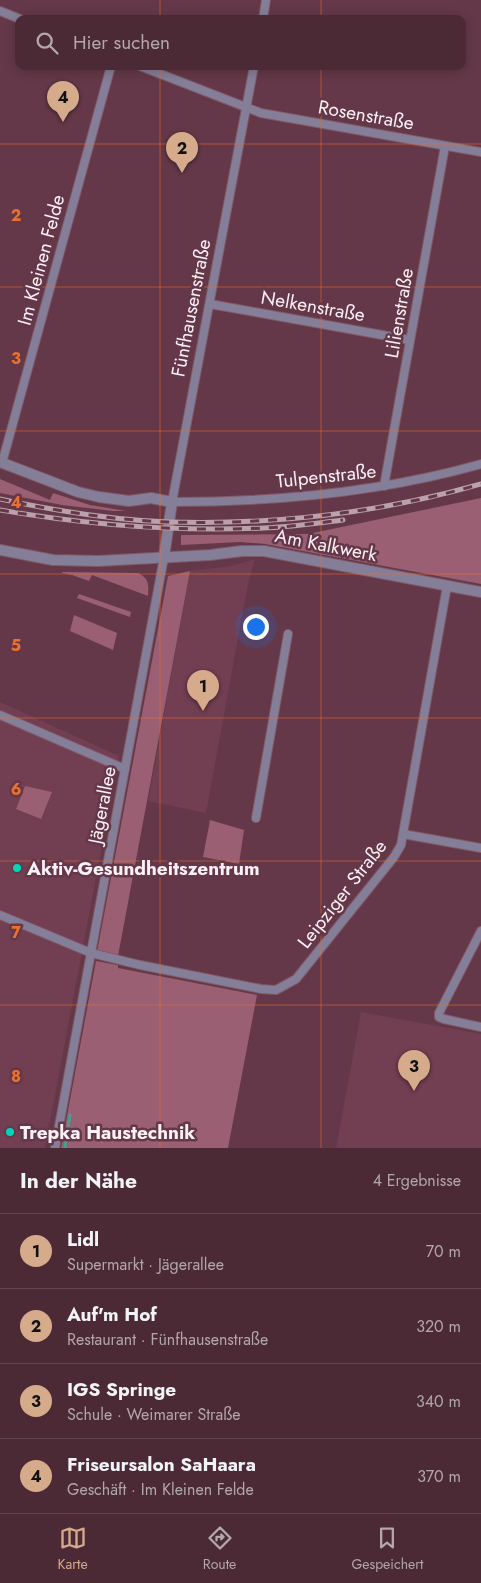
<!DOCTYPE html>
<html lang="de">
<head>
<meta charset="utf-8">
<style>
  body { margin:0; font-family:Jost,sans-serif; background:#52323e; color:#f1f3f6 }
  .you { position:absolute; left:255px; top:626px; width:18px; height:18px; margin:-12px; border:4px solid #fff; border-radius:50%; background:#1a73e8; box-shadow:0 0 0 8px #1a73e833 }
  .badge { display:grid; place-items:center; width:32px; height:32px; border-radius:50%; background:#d6ab8b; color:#111; font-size:16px; font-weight:700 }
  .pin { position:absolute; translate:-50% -41px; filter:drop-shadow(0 1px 2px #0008) }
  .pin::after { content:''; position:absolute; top:26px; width:18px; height:15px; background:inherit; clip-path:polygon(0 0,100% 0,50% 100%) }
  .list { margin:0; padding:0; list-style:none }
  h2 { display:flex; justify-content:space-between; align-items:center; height:65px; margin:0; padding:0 20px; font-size:21px }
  h2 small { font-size:16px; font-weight:400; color:#b2a7ad }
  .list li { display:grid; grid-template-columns:32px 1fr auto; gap:15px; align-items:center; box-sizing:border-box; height:75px; padding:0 20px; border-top:1px solid #624651 }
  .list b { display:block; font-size:19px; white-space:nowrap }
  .list p { margin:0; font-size:16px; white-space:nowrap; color:#b2a7ad }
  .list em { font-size:16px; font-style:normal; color:#b2a7ad }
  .icon { flex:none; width:28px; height:28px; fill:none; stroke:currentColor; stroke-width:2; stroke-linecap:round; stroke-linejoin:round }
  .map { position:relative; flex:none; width:481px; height:1148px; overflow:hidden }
  .search { position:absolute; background:#4b2a36; box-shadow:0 2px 12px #0003; left:15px; right:15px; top:15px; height:55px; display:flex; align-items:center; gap:12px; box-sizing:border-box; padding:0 18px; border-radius:10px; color:#b2a7ad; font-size:19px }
  .sheet { height:365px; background:#4b2a36 }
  nav { display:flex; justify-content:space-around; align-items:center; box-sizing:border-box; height:70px; border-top:1px solid #624651; background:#4b2a36; font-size:14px; color:#b2a7ad }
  nav a { display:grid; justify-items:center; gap:2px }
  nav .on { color:#d6ab8b }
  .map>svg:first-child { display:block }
</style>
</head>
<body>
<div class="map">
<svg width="481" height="1148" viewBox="0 0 481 1148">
  <rect width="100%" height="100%" fill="#643848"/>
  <g fill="#723e51">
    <path d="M255,559L248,584L206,813L148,801L190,571L231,566Z"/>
    <path d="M0,702L119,756L45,1148H0Z"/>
    <path d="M361,1012L481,1034V1148H336Z"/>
  </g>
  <g fill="#9a5f73">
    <path d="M0,479L50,500L53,493L90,505L126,511H113L62,505L0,493Z"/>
    <path d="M481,498V584L265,544L240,542L181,545V535L308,534Z"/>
    <path d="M190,571L118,956L97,952L168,576Z"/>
    <path d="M62,572L138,573C149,578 149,585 148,596L92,575L89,581L72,575L62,573Z"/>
    <path d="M79,594L131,612L130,617L77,598Z"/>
    <path d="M74,615L117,633L113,650L70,631Z"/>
    <path d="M25,786L52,792L41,819L16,809Z"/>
    <path d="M210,820L244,830L239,864L203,857Z"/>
    <path d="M96,961L118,965V968L257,995L228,1148H61Z"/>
  </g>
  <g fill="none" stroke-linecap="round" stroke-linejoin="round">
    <path stroke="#4a9d8b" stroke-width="3" d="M65,1148L70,1115"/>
    <defs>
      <g id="minor">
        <path d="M0,11L20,19"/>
        <path d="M263,19L266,0"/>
        <path d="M140,66L261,113L481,152"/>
        <path d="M254,66L172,502C276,502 382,492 481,464"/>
        <path d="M210,304L410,340"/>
        <path d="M2,463L111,66"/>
        <path d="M384,486L445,146"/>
        <path d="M0,715L125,769"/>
        <path d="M256,818L288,634"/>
        <path d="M403,834L481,848"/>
        <path d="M0,915L91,953L140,965L261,989L276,990L296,979L394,857L401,845L447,586"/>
        <path d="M481,931L439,1013V1017L444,1019L481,1027"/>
        <path d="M55,1148L164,557"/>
      </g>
      <g id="tertiary">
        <path d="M0,462L78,492L99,497L129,501L151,498L172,502L164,557"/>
        <path d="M0,550L53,560L98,561L210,555L242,551H264L481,592"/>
      </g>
    </defs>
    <use href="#minor" stroke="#7f5967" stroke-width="10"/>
    <use href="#tertiary" stroke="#7f5967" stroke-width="12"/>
    <use href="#minor" stroke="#857e98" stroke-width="8"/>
    <use href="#tertiary" stroke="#857e98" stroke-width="10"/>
    <defs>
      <g id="rail">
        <path d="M0,499C56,511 112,520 169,522C274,525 380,513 481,484"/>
        <path d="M0,510C88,525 175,532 264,528C290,527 317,523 343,520"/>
      </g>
    </defs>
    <use href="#rail" stroke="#baa1aa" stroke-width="5"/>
    <use href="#rail" stroke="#643848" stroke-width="3" stroke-dasharray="9" stroke-linecap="butt"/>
  </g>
  <path fill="none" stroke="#eb702f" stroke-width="1" stroke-opacity="0.55" d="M160,0V19M321,0V19M160,66V1148M321,66V1148M0,144H481M0,287H481M0,431H481M0,574H481M0,718H481M0,861H481M0,1005H481"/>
  <g fill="#00d5b7" stroke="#643848" stroke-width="2">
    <circle cx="17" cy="868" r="5"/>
    <circle cx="10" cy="1132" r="5"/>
  </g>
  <g text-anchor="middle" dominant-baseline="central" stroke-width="5" stroke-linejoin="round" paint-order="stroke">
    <g font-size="19" fill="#fbf0f3" stroke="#643848">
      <text transform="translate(366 115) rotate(10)">Rosenstraße</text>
      <text transform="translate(41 260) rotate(-75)">Im Kleinen Felde</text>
      <text transform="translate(313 306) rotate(10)">Nelkenstraße</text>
      <text transform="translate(191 308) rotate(-79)">Fünfhausenstraße</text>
      <text transform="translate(399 313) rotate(-80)">Lilienstraße</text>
      <text transform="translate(326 476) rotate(-6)">Tulpenstraße</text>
      <text transform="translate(326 545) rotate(11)">Am Kalkwerk</text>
      <text transform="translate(102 805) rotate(-79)">Jägerallee</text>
      <text transform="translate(342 894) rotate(-52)">Leipziger Straße</text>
    </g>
    <g font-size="19" font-weight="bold" fill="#fbf0f3" stroke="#643848" text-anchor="start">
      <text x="27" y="868">Aktiv-Gesundheitszentrum</text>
      <text x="20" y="1132">Trepka Haustechnik</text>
    </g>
  </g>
  <g font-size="16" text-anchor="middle" font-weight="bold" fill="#eb702f" stroke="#643848" stroke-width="5" stroke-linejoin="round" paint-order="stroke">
    <text x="16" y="221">2</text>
    <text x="16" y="364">3</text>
    <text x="16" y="508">4</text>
    <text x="16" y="651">5</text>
    <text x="16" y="795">6</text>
    <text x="16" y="938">7</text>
    <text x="16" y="1082">8</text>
  </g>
</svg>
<div class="you"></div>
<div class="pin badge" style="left:203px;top:711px">1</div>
<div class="pin badge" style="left:182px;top:173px">2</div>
<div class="pin badge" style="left:414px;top:1091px">3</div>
<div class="pin badge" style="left:63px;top:122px">4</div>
<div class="search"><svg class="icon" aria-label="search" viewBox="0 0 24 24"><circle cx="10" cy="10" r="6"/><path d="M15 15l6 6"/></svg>Hier suchen</div>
</div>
<section class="sheet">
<h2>In der Nähe<small>4 Ergebnisse</small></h2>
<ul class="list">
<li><span class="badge">1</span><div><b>Lidl</b><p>Supermarkt · Jägerallee</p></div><em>70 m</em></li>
<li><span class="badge">2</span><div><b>Auf'm Hof</b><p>Restaurant · Fünfhausenstraße</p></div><em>320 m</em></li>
<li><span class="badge">3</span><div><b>IGS Springe</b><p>Schule · Weimarer Straße</p></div><em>340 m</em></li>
<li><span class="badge">4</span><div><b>Friseursalon SaHaara</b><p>Geschäft · Im Kleinen Felde</p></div><em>370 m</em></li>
</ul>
</section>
<nav>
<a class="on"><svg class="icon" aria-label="map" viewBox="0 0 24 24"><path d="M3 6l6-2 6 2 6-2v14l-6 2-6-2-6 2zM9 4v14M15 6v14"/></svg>Karte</a>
<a><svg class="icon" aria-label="directions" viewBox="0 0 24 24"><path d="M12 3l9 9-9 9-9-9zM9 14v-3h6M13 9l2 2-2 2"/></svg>Route</a>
<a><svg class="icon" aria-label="saved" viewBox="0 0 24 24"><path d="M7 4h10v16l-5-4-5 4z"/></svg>Gespeichert</a>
</nav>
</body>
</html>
